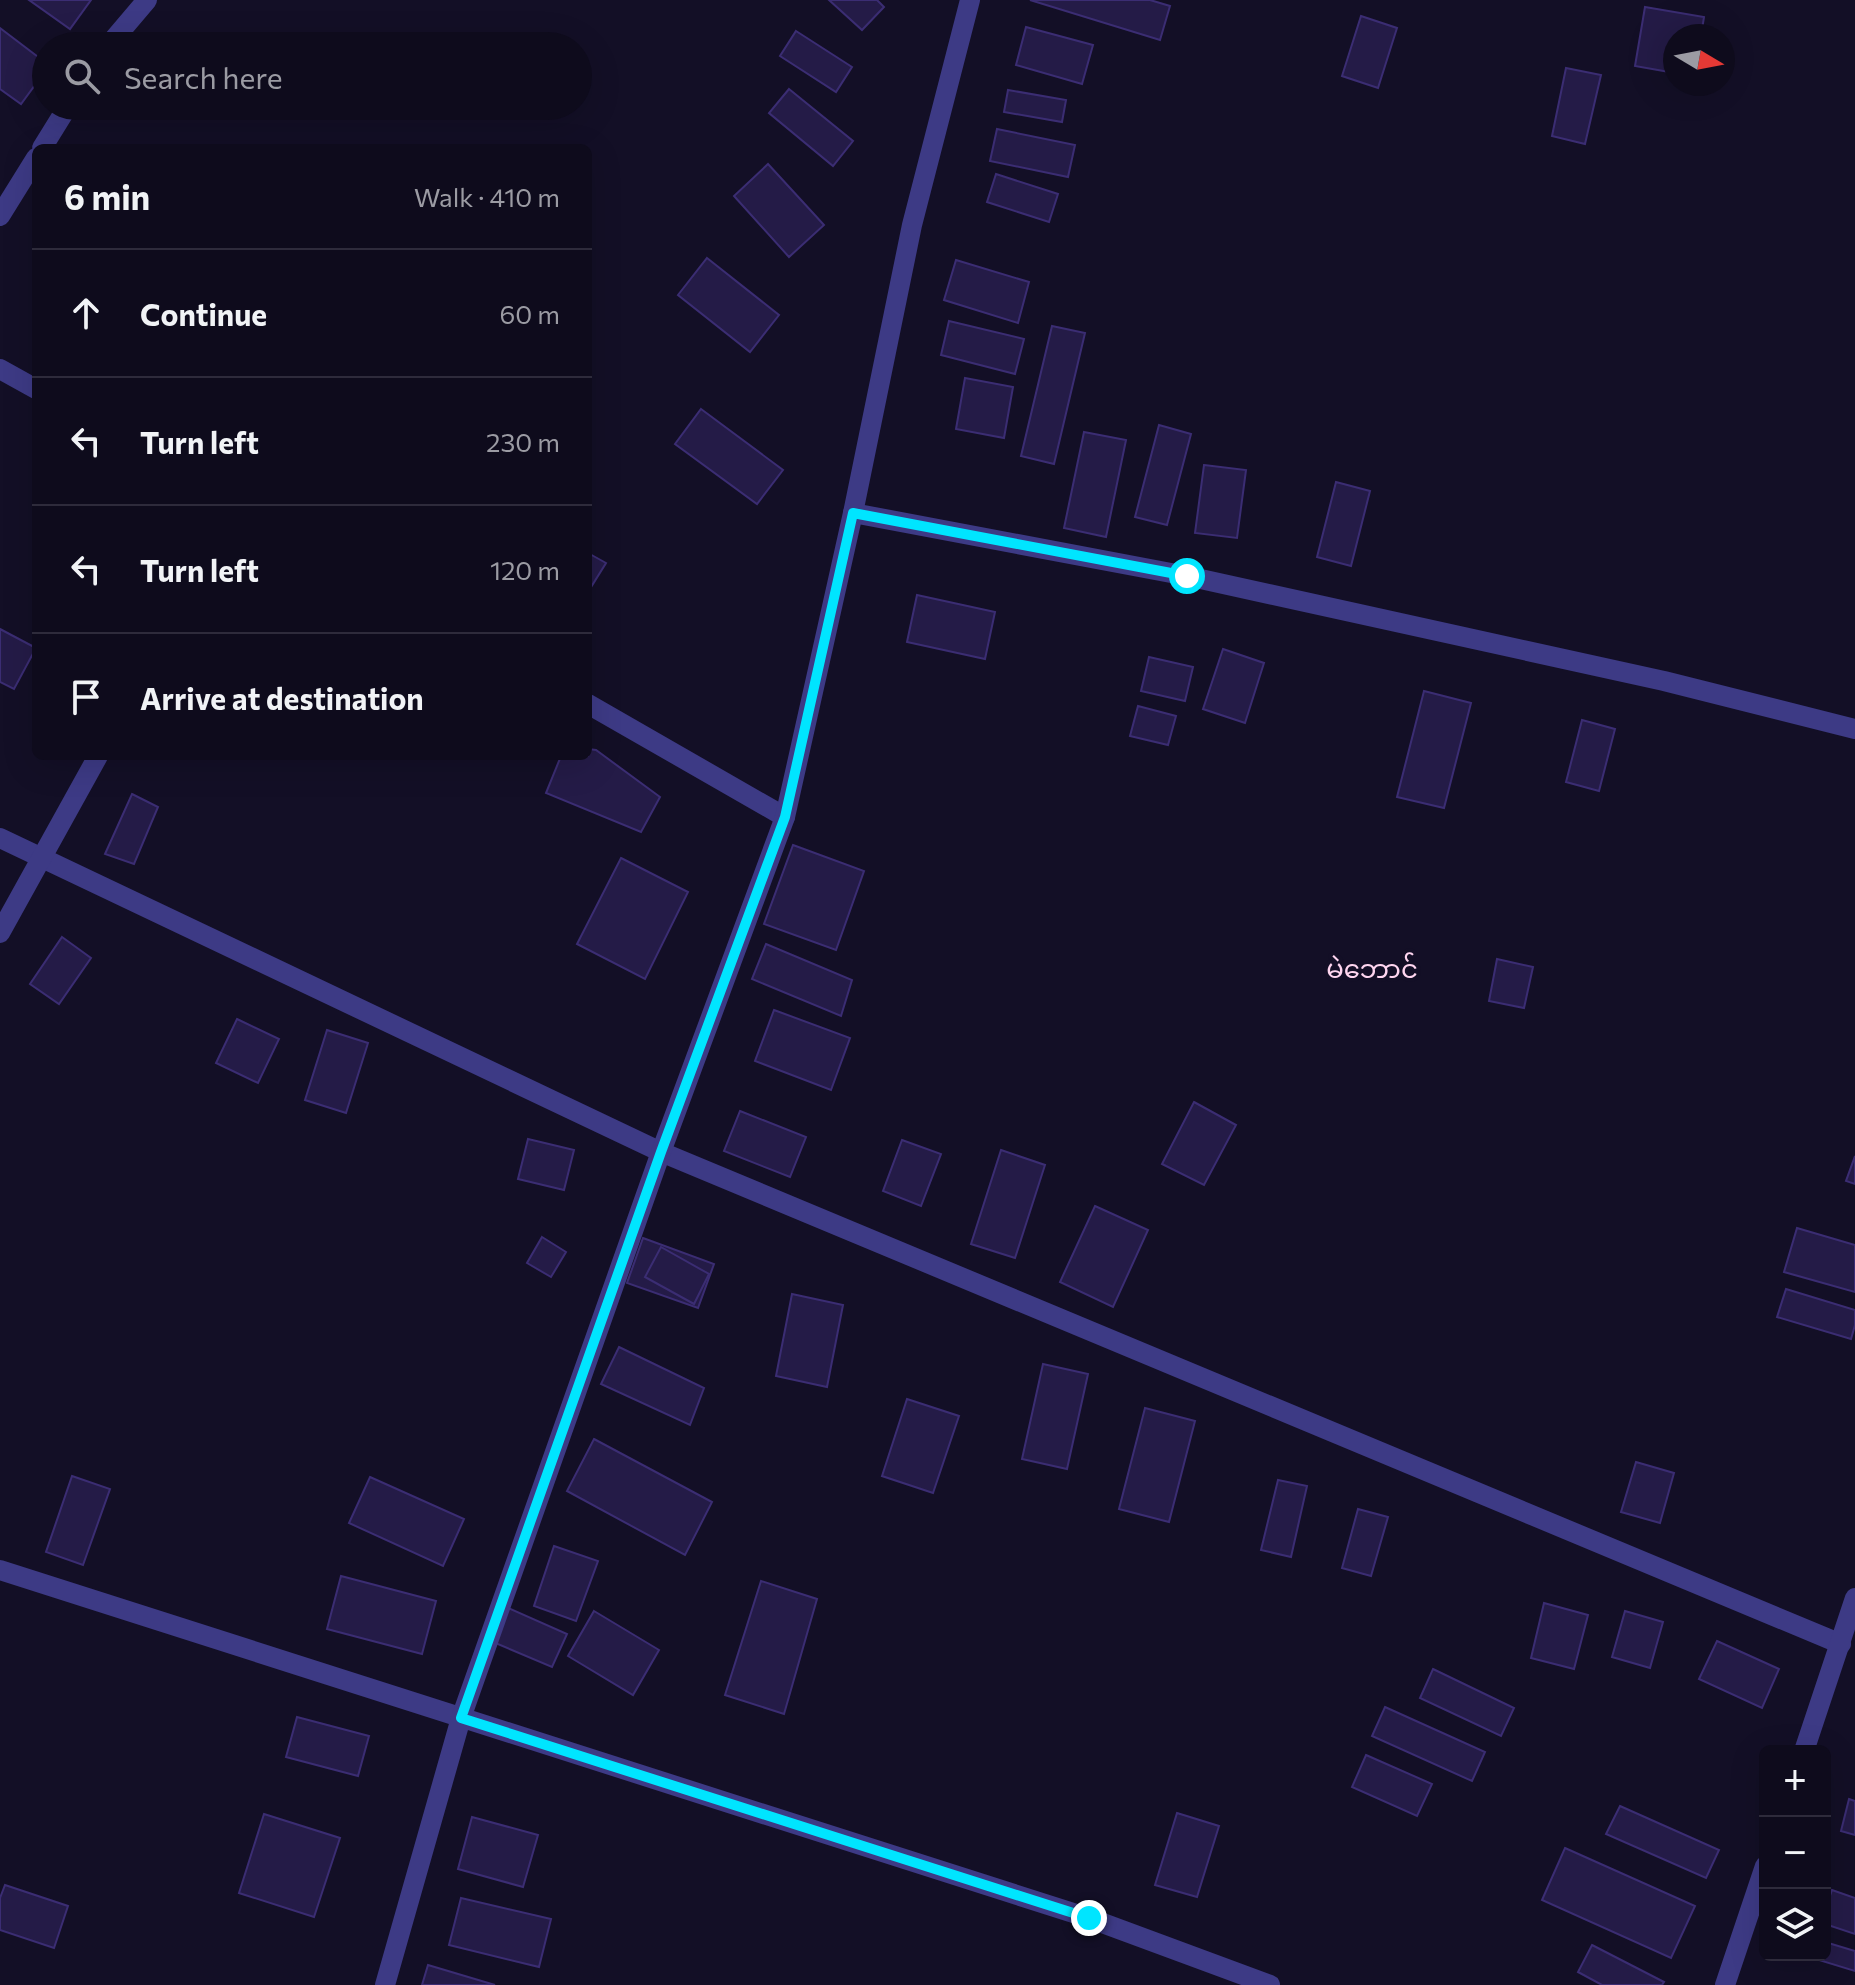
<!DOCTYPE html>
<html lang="en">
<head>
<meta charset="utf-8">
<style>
  body { margin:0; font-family:Commissioner,"Noto Sans Myanmar",sans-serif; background:#171425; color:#f1f3f6 }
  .controls { position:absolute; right:24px; bottom:24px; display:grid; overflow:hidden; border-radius:12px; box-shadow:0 8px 32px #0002 }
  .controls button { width:72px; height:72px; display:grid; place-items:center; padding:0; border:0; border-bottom:2px solid #2e2b3b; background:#0e0b1c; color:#f1f3f6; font:40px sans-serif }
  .compass { position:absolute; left:1663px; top:24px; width:72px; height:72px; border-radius:50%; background:#0e0b1c; box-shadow:0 8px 32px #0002; rotate:100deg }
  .stop { position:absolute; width:24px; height:24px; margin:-18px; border:6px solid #00e5ff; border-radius:50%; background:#fff }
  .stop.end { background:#00e5ff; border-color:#fff; box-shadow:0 2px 8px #0008 }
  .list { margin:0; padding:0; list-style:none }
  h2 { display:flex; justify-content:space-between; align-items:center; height:104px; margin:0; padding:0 32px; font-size:34px }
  h2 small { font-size:26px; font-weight:400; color:#9b9ba3 }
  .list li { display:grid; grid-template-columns:52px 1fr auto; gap:24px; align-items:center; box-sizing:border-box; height:128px; padding:0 32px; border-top:2px solid #2e2b3b }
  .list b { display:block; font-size:30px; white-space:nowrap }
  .list em { font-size:26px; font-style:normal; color:#9b9ba3 }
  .icon { flex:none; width:44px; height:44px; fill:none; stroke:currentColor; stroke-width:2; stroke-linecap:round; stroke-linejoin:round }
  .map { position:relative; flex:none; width:1855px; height:1985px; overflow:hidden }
  .search { position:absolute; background:#0e0b1c; box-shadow:0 8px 32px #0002; left:32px; top:32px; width:560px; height:88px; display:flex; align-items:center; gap:20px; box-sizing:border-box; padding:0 28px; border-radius:44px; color:#9b9ba3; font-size:30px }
  .panel { position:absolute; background:#0e0b1c; box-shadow:0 8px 32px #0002; left:32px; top:144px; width:560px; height:616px; border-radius:12px }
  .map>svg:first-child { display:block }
</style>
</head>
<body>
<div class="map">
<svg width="1855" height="1985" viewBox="0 0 1855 1985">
  <rect width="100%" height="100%" fill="#130f26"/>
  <g fill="#241b47" stroke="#3b2d73" stroke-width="2">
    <path d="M29,0H91L70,29Z"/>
    <path d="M829,0H877L884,7L862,30Z"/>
    <path d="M1030,0H1150L1170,6L1160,40Z"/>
    <path d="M1645,7L1704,17L1701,36H1675V73L1635,66Z"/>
    <path d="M1361,16L1397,28L1378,88L1342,76Z"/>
    <path d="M1026,27L1093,45L1082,84L1016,65Z"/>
    <path d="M0,28L46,63V70L21,104L0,89Z"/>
    <path d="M796,31L852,67L836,92L780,56Z"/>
    <path d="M1566,68L1601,75L1585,144L1552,136Z"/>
    <path d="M789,89L853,141L833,166L769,113Z"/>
    <path d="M1008,90L1066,100L1062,122L1004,112Z"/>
    <path d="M997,129L1075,145L1068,177L990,161Z"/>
    <path d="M768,164L824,225L789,257L734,196Z"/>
    <path d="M996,174L1058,194L1049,222L987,202Z"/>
    <path d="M707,258L779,315L750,352L678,295Z"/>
    <path d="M956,260L1029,282L1018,323L944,300Z"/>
    <path d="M949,321L1024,339L1015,374L941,355Z"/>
    <path d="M1052,326L1085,333L1054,464L1021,456Z"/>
    <path d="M965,378L1013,387L1004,438L956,429Z"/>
    <path d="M701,409L783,470L757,504L675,444Z"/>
    <path d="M1159,425L1191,434L1167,525L1135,517Z"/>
    <path d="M1084,432L1126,440L1106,537L1064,528Z"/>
    <path d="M1204,465L1246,470L1237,538L1195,533Z"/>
    <path d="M1336,482L1370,491L1351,566L1317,557Z"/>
    <path d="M588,553L606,563L588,592Z"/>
    <path d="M917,595L995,612L985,659L907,642Z"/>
    <path d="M0,629L36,648L14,689L0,682Z"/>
    <path d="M1223,649L1264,663L1245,723L1203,709Z"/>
    <path d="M1149,657L1193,667L1185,701L1141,691Z"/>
    <path d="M1424,691L1471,703L1444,808L1397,797Z"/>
    <path d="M1138,706L1176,716L1168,745L1130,736Z"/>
    <path d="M1582,720L1615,729L1599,791L1566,782Z"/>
    <path d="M588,749L596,750L660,797L641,832L546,793L561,756H588Z"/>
    <path d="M132,794L158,807L134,864L105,854Z"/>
    <path d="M793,845L864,871L836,950L764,924Z"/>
    <path d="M621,858L688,892L645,979L577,944Z"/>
    <path d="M62,937L91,958L59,1004L30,984Z"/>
    <path d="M766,944L852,980L841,1016L752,979Z"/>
    <path d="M1497,959L1533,967L1524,1008L1489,1001Z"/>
    <path d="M774,1010L850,1038L831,1090L755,1061Z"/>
    <path d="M237,1019L279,1039L258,1083L216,1063Z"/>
    <path d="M327,1030L368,1043L346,1113L305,1100Z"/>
    <path d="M1194,1102L1236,1125L1204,1185L1162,1164Z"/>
    <path d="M740,1111L806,1137L790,1177L724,1151Z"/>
    <path d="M528,1139L574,1150L564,1190L518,1179Z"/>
    <path d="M902,1140L941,1154L921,1206L883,1191Z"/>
    <path d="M1001,1150L1045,1165L1015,1258L971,1244Z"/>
    <path d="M1855,1156V1184L1846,1181Z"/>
    <path d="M1095,1206L1148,1230L1113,1307L1060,1282Z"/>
    <path d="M1797,1228L1855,1245V1292L1784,1272Z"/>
    <path d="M542,1237L566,1252L551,1277L527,1263Z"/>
    <path d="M643,1238L714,1264L698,1308L627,1283Z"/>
    <path d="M661,1247L709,1274L694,1304L645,1277Z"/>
    <path d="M1786,1289L1855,1310V1325L1851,1339L1777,1317Z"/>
    <path d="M792,1294L843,1305L827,1387L776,1376Z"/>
    <path d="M619,1347L704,1388L690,1425L601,1384Z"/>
    <path d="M1043,1364L1088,1374L1067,1469L1022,1459Z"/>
    <path d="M907,1399L959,1416L933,1493L882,1476Z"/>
    <path d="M1145,1408L1195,1421L1169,1522L1119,1509Z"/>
    <path d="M594,1439L712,1502L685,1555L567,1491Z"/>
    <path d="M1636,1462L1674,1473L1660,1523L1621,1512Z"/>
    <path d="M72,1476L110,1489L83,1565L46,1552Z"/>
    <path d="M370,1477L464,1519L443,1566L349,1523Z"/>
    <path d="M1278,1480L1307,1486L1291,1557L1261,1550Z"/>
    <path d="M1358,1509L1388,1517L1371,1576L1342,1568Z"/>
    <path d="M554,1546L598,1561L576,1621L534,1606Z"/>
    <path d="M341,1576L436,1601L422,1654L327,1629Z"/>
    <path d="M761,1581L817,1599L784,1714L725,1695Z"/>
    <path d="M1544,1603L1588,1615L1574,1669L1531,1658Z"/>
    <path d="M508,1608L567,1634L552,1667L493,1642Z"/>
    <path d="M594,1611L659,1650L633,1695L568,1656Z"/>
    <path d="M1625,1611L1663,1622L1650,1668L1612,1657Z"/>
    <path d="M1717,1641L1779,1669L1762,1708L1699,1679Z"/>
    <path d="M1433,1669L1514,1708L1501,1736L1420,1698Z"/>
    <path d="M1385,1707L1485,1752L1472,1781L1372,1736Z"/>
    <path d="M297,1717L369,1736L358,1776L286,1757Z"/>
    <path d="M1366,1755L1432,1784L1417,1816L1352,1787Z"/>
    <path d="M1849,1799L1855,1801V1835L1841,1831Z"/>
    <path d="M1620,1806L1719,1850L1706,1878L1606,1834Z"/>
    <path d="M1177,1813L1219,1826L1197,1897L1155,1885Z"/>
    <path d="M264,1814L340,1838L314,1917L239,1893Z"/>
    <path d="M472,1817L538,1835L523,1887L458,1869Z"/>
    <path d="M1565,1848L1695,1906L1671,1958L1542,1900Z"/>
    <path d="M5,1885L68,1906L54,1948L0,1930V1898Z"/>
    <path d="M1832,1890L1855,1898V1934L1825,1924V1910Z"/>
    <path d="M461,1898L551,1919L539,1967L449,1945Z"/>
    <path d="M1825,1942L1855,1951V1971L1809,1957L1810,1955H1825Z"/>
    <path d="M1592,1945L1664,1982L1662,1985H1602L1578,1972Z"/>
    <path d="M428,1965L495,1985H422Z"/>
  </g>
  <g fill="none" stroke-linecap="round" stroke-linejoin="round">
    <g stroke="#3d3a85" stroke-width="20">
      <path d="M108,46L147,0"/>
      <path d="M42,148L68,106"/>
      <path d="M0,216L36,158"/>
      <path d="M0,369L36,389"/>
      <path d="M853,513L1187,576L1664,681L1855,729"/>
      <path d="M588,704L785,817"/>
      <path d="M0,838L661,1152L1841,1644"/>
      <path d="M0,933L98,756"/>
    </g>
    <g stroke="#3d3a85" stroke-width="20">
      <path d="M0,1570L1089,1918L1270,1985"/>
      <path d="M1804,1751L1855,1598"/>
      <path d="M385,1985L461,1718L661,1152L785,817L853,513L912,225L970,0"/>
      <path d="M1725,1985L1765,1866"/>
    </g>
  </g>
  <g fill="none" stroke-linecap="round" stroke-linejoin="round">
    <path stroke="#00e5ff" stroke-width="10" d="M1089,1918L461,1718L661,1152L785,817L853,513L1187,576"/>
  </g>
  <g text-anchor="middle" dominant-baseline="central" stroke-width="8" stroke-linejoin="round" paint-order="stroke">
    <g font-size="26" fill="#ffd6f0" stroke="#130f26">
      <text x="1372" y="967">မဲဘောင်</text>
    </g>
  </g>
</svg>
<div class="controls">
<button>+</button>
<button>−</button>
<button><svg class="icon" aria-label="layers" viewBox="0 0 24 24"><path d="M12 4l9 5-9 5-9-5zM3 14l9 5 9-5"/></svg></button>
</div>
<svg class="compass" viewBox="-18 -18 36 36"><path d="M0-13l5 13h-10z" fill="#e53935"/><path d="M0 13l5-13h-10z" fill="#9b9ba3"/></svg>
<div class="stop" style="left:1187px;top:576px"></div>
<div class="stop end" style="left:1089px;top:1918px"></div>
<div class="search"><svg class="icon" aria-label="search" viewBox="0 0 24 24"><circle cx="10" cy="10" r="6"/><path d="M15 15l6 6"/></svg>Search here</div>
<section class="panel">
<h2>6 min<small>Walk · 410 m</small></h2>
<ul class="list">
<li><svg class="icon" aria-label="ahead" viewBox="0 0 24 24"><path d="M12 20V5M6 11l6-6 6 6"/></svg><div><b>Continue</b></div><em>60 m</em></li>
<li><svg class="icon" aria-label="left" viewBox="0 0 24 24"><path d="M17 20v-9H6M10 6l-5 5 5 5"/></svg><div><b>Turn left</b></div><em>230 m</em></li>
<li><svg class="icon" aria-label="left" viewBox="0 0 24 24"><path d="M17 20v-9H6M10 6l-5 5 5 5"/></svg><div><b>Turn left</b></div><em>120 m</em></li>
<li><svg class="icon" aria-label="arrive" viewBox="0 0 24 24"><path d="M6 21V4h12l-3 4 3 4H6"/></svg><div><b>Arrive at destination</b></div></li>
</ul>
</section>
</div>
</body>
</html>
